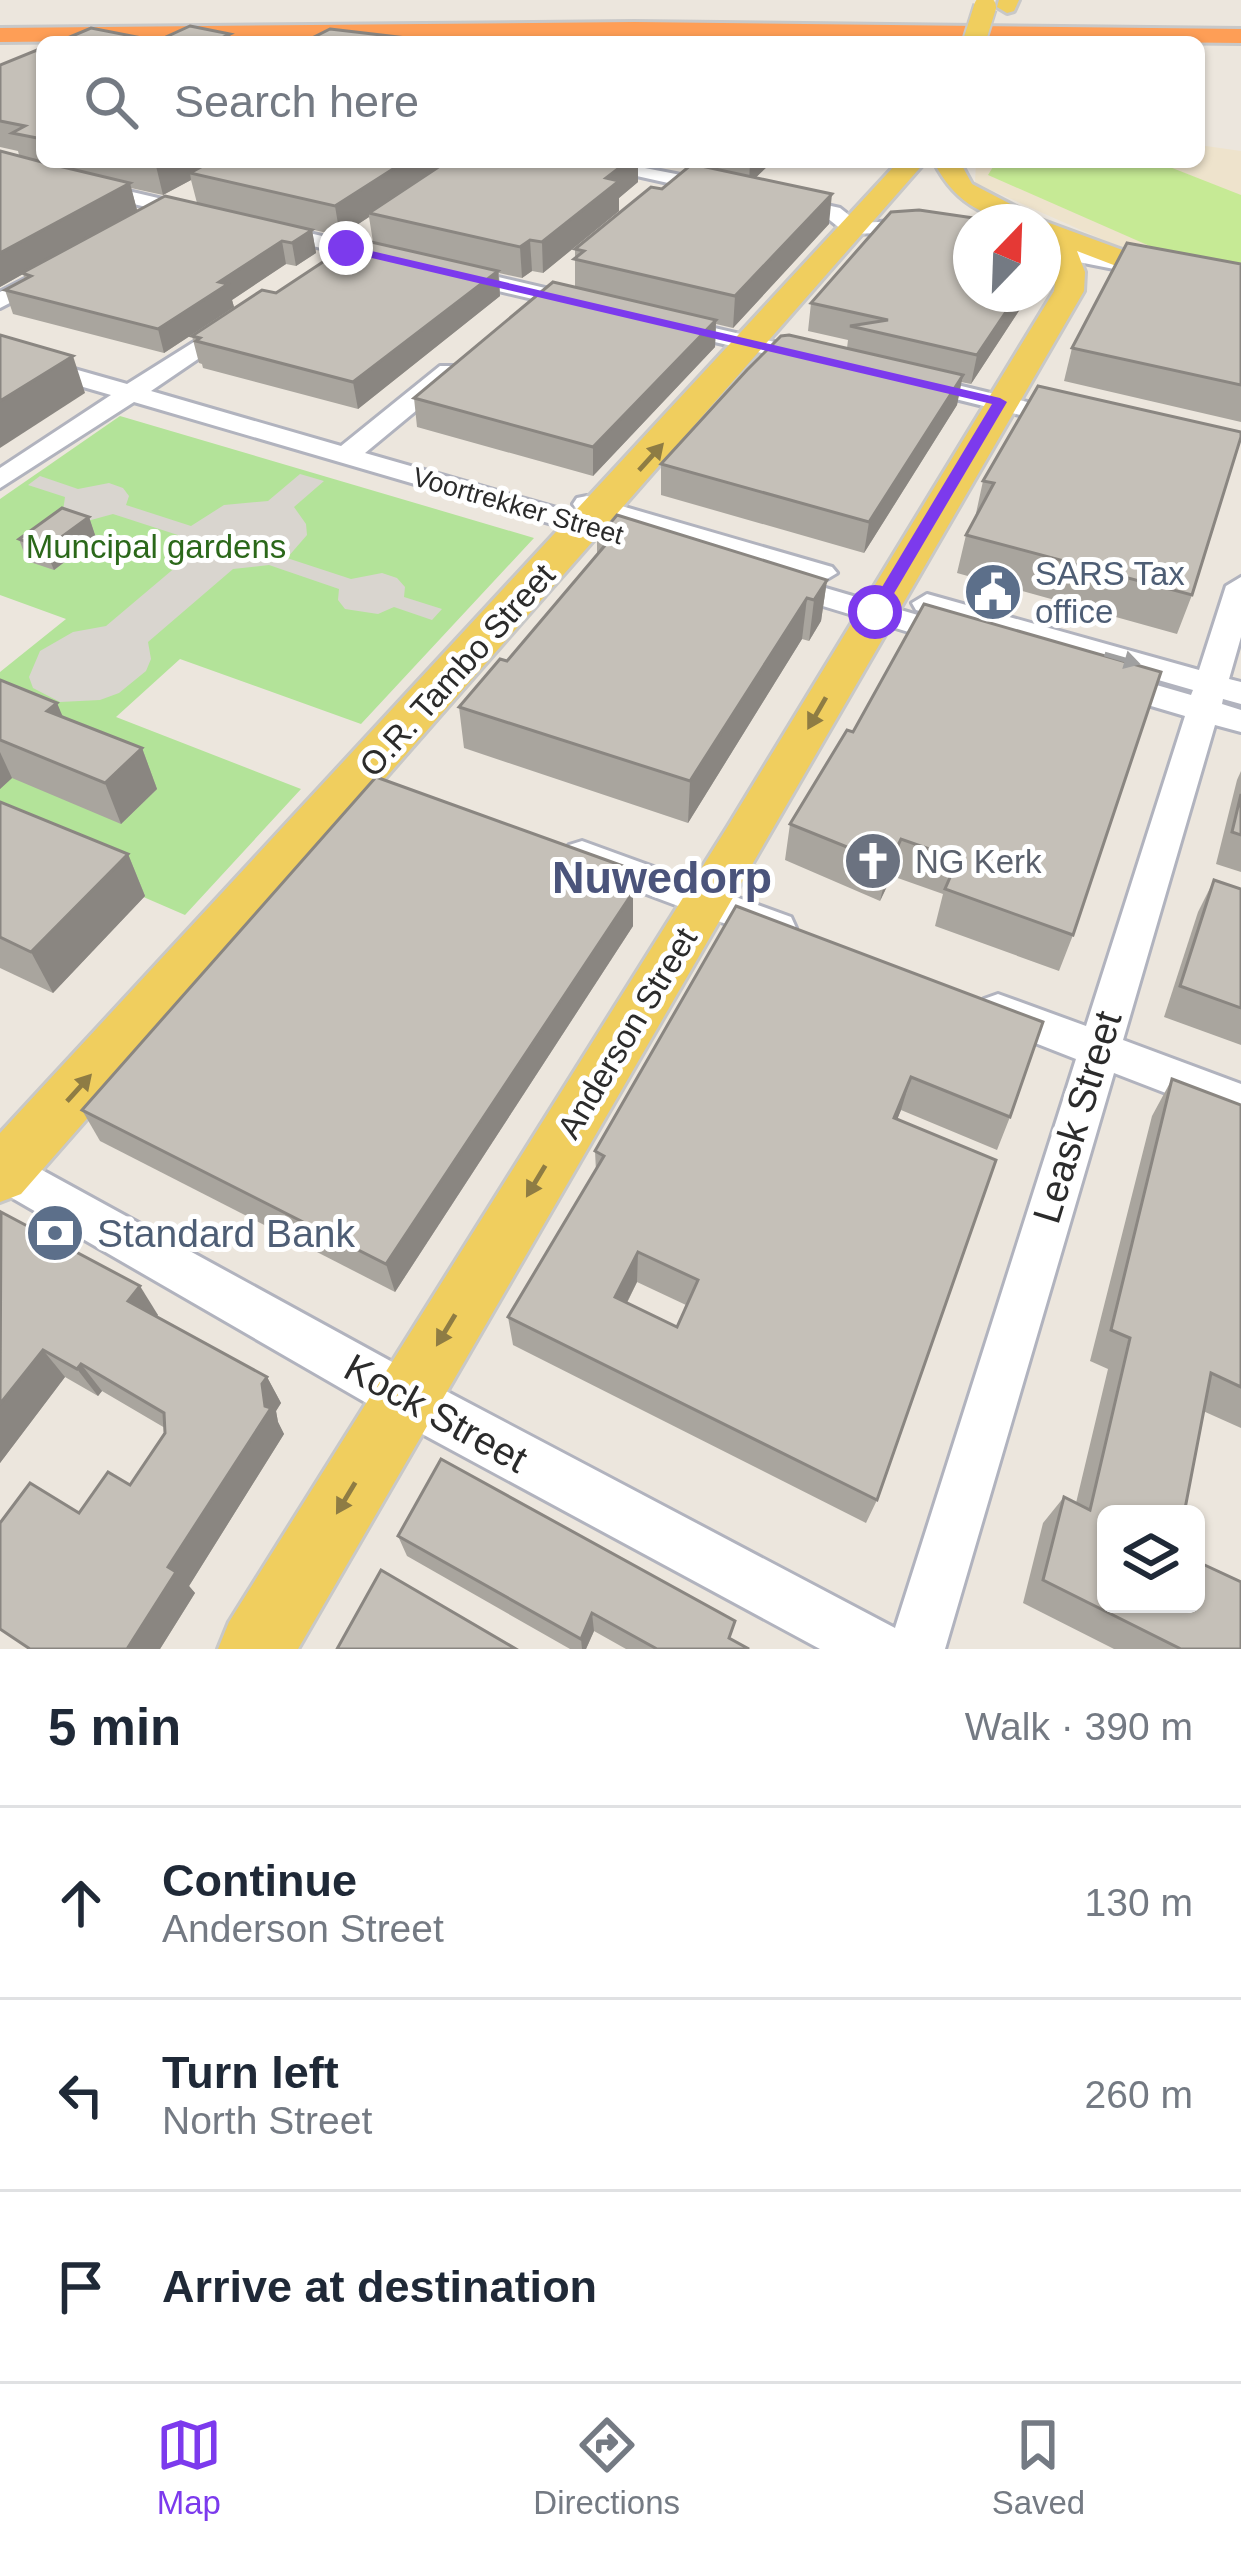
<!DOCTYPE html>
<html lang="en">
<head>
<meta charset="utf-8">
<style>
  body { margin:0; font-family:Arial,sans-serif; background:#f6f6f7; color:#1f2937 }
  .controls { position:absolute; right:36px; bottom:36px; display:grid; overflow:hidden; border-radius:18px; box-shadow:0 3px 9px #0004 }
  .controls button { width:108px; height:108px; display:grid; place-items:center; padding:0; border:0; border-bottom:3px solid #e0e1e3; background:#fff; color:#1f2937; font:60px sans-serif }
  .compass { position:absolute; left:953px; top:204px; width:108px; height:108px; border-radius:50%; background:#fff; box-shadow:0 3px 9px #0004; rotate:23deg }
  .stop { position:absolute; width:36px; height:36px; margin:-27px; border:9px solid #7c3aed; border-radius:50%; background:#fff }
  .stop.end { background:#7c3aed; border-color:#fff; box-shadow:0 3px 12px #0008 }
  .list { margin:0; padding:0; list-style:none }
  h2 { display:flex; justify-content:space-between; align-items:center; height:156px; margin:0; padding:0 48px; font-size:51px }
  h2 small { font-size:39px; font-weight:400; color:#747a83 }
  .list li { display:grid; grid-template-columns:78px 1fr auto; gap:36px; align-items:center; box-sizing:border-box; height:192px; padding:0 48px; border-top:3px solid #e0e1e3 }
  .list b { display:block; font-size:45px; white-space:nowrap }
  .list p { margin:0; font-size:39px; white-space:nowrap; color:#747a83 }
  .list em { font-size:39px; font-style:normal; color:#747a83 }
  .icon { flex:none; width:66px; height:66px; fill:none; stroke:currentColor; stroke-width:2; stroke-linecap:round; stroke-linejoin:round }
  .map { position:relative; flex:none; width:1241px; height:1649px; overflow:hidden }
  .search { position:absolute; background:#fff; box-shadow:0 3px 9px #0004; left:36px; right:36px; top:36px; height:132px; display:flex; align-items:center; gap:30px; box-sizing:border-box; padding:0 42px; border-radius:18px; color:#747a83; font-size:45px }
  .sheet { height:732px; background:#fff }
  nav { display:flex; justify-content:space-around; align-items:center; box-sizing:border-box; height:168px; border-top:3px solid #e0e1e3; background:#fff; font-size:33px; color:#747a83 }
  nav a { display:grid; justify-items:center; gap:6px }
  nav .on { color:#7c3aed }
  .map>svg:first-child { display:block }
</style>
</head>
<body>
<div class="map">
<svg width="1241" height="1649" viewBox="0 0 1241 1649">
  <rect width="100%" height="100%" fill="#ece6dd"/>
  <path fill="#eee3cc" d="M1199,145L1241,151V276L1142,257L975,183L976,162H1199Z"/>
  <path fill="#b3e399" d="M120,416L534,538L361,724L180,659L116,717L301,789L185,915L0,835V672L66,619L0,595V499Z"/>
  <path fill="#c6ea95" d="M996,162H1157L1241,195V265L1161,251L988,175Z"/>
  <path fill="#d9d5cf" d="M300,474L324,481L294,507L306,524L307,535L287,558L351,579L382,573L397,578L405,587L404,597L442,609L432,620L394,607L378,614L345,609L338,600L339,589L269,565L233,569L148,642L151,659L146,671L119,693L100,700L60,702L33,688L29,677L40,651L73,632L106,626L190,555L187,538L113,514L91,520L73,518L63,511L65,497L28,485L40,476L78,489L109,483L123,488L129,496L126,505L191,526L224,505L268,501Z"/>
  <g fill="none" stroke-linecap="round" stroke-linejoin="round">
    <defs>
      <g id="minor">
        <path d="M0,161L205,209L208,213L198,219L0,173Z"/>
        <path d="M574,162H614L722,183L732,189L722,195Z"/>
        <path d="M782,195L840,208L859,223L915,220L971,230V242L915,232L847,234L826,217L775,205V197Z"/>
        <path d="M270,224L387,251L390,256L379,262L263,234V226Z"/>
        <path d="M1043,243L1241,280V294L1043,255Z"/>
        <path d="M50,266L58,268V278L0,308V292Z"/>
        <path d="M451,266L592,299L595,304L584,311L443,278V268Z"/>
        <path d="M237,315L245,317V327L151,391L341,446L440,366H458V376L365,453L623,527L627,533L613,542L603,539L134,402L0,488V468L111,395L0,363V348L127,384Z"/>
        <path d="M667,317L826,354L829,359L817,366L659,329V319Z"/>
        <path d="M912,374L1077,414L1081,419L1068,427L903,386L900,381Z"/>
        <path d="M587,496L832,567L837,573L822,582L577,510L573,504L577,498Z"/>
        <path d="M781,575L969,630L974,637L958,647L770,590L766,584L770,578Z"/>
        <path d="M1241,577V637L1229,679L1241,682V704L1223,699L1222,704L1241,710V732L1215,725L1123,1040L1241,1084V1122L1114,1073L945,1649H820L389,1416L0,1191V1147L425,1380L895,1628L1076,1059L984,1023L978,1011L984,999L998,994L1086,1026L1185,716L1097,690L1092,682L1097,674L1108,671L1191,695L1193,690L916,610L912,603L927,594L1199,670L1226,586Z"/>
        <path d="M582,841L791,917L796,928L791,939L777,943L569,865L564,855L569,845Z"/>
      </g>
      <g id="major">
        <path d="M999,0H1019L1014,11L1007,13L997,7Z"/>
        <path d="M898,162H925L21,1194L0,1202V1133Z"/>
        <path d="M934,162H960L972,184L1041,220L1155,262L1160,268L1145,277L1077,251L1085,272L1084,291L298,1649H218L229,1622L728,826L1054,291C1059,263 1043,249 1043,222C992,222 957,208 934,162Z"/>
      </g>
      <path id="highway" d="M634,22L1241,29V43L634,36L0,42V28Z"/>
    </defs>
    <use href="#minor" stroke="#b1b3be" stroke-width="6"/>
    <use href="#major" stroke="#c8c8c8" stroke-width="6"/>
    <use href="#highway" stroke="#c8c8c8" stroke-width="6"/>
    <use href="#minor" fill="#fff" fill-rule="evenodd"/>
    <use href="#major" fill="#f0ce5e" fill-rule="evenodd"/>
    <use href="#highway" fill="#fe9e56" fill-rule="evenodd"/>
    <defs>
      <path id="major-bridge" d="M974,42L985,7"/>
    </defs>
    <use href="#major-bridge" stroke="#c8c8c8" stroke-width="26" stroke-linecap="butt"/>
    <use href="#major-bridge" stroke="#f0ce5e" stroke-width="22"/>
  </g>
  <g fill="#a9a59e" fill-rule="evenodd">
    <path d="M42,48V162H663L658,166L638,163V182L619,198V211L543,273L532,271L522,278L499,273L500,296L358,409L203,368L202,364L199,363L192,336L276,293L327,259L325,249L373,242L369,217L340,236L198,203L312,230L316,253L296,266L286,264L232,300L234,307L164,353L13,314L5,290L25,279L23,274L0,287L19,155L18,151L0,147V65ZM191,180L197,203L75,245L137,210L131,188L163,195Z"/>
    <path d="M711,162H772L755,178L829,224L733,328L716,324L715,347L593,476L417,427L414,398L575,287V249L662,189L710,168Z"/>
    <path d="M971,222L1030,294L971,384L961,382L957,405L864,553L661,495V464L847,348L848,340L808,331L811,303Z"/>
    <path d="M1241,264V422L1064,381L1072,348Z"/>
    <path d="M1038,386L1192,595L1177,634L957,573L966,535L975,518L983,481Z"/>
    <path d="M89,517L96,538L54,570L27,561L19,539Z"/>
    <path d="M597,539L827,580L821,621L809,641L802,639L688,823L464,748L459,707L507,661L597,555Z"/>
    <path d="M0,680L57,703L62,717L142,748L157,789L121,824L12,778L0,789Z"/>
    <path d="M847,730L1073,935L1059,971L935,926L943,894L892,876L880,901L785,860L790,824Z"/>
    <path d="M1241,771V872L1216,864L1237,780Z"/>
    <path d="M0,802L128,854L145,896L53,993L0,968Z"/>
    <path d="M1214,880L1241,889V1045L1164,1017L1198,912Z"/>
    <path d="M633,892V926L395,1292L100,1141L82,1110Z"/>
    <path d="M736,906L1010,1117L997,1150L901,1110L897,1119L877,1500L866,1523L513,1345L508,1317L596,1171L595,1151ZM637,1282L686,1305L677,1327L627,1303Z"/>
    <path d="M1172,1079L1241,1105V1428L1203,1411L1106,1514L1241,1649H1114L1023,1603L1043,1523L1064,1497L1076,1503L1108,1369L1090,1361L1152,1116Z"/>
    <path d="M0,1214L158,1315L157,1316L267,1377L281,1403L276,1411L278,1422L284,1434L189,1586L195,1593L160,1649H28L79,1513L130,1485L165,1433V1428L102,1391L98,1396L65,1377L0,1463Z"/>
    <path d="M398,1536L730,1639L749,1649H626L594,1631L586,1649H570L407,1556Z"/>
  </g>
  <g fill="#8a8681">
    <path d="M230,34L232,42H212Z"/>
    <path d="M163,162H223L190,173L191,180L163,195L156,166Z"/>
    <path d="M404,162H452L369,213V217L340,236L335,206Z"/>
    <path d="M627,162H638V182L619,198V211L543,273L542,242L606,178Z"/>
    <path d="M750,162H772L749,184Z"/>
    <path d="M130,183L137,210L0,287V253Z"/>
    <path d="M832,194L829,224L733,328L735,296Z"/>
    <path d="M312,230L316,253L296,266L292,243Z"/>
    <path d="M530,240L532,271L522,278L520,247Z"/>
    <path d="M282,241L286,264L232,300L234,307L164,353L158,329L219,282Z"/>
    <path d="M498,271L500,296L358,409L353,382Z"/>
    <path d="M1018,294H1030L971,384L977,355Z"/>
    <path d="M716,320L715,347L593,476V447Z"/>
    <path d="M73,356L85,393L0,448V401Z"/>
    <path d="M963,375L957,405L864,553L869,522Z"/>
    <path d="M89,517L96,538L54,570L45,549Z"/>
    <path d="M827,580L821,621L809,641L814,600Z"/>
    <path d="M807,598L802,639L688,823L690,781Z"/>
    <path d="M57,703L74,743L47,711Z"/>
    <path d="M142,748L157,789L121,824L105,783Z"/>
    <path d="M0,752L12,778L0,789Z"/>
    <path d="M901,839L892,876L880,901L889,864Z"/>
    <path d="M128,854L145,896L53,993L31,952Z"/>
    <path d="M633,892V926L395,1292L386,1264Z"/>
    <path d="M911,1077L901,1110L885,1150L894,1118Z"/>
    <path d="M638,1252L637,1282L615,1326V1297Z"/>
    <path d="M140,1286L158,1315L147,1329L128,1301Z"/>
    <path d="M43,1350L65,1377L0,1463V1404Z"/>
    <path d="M81,1364L102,1391L98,1396L77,1369Z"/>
    <path d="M267,1377L281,1403L276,1411L278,1422L284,1434L189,1586L195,1593L160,1649H127L168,1567L265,1406L262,1384Z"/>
    <path d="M592,1613L594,1631L586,1649H582L581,1639Z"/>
  </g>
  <g fill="#c5c0b8" stroke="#8a8681" stroke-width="3" fill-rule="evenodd">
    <path d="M190,26L230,34L212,42H58L91,28L157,41Z"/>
    <path d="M330,29L441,42H304Z"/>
    <path d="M42,48V139L12,133L25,126L0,121V65Z"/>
    <path d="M0,151L42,162L130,183L0,253Z"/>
    <path d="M210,162H404L335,206L190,173Z"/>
    <path d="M446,162H627L606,178L619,181L542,242L530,240L520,247L369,213Z"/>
    <path d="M692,164L832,194L735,296L574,259L584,251L575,249L651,187L662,189Z"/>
    <path d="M165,196L312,230L292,243L282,241L219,282L228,284L158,329L5,290L31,276L22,273Z"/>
    <path d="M919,210L1001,222H971V294H1018L977,355L850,326L888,320L811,303L891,212Z"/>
    <path d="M345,236L498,271L353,382L196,341L200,338L192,336L262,290L276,293L338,252L325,249Z"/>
    <path d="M1127,243L1241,264V385L1072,348Z"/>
    <path d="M553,282L716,320L593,447L414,398Z"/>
    <path d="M0,335L73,356L0,401Z"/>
    <path d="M789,335L963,375L869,522L661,464L747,370L781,336Z"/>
    <path d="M1038,386L1241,432V437L1192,595L966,535L994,483L983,481Z"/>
    <path d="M62,508L89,517L45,549L19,539Z"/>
    <path d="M617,515L827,580L814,600L807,598L690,781L459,707L500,659L507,661L607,543L597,539Z"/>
    <path d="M924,604L1161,672L1073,935L945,889L958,859L901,839L889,864L790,824L847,730L853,732Z"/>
    <path d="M0,680L57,703L47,711L142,748L105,783L0,740Z"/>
    <path d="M376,777L623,866L633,892L386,1264L82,1110Z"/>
    <path d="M1241,794V835L1232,832Z"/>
    <path d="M0,802L128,854L31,952L0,937Z"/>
    <path d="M1214,880L1241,889V1008L1180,986Z"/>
    <path d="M736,906L1043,1022L1010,1117L911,1077L894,1118L996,1160L877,1500L508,1317L604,1156L595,1151ZM638,1252L698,1280L677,1327L615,1297Z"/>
    <path d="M1172,1079L1241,1105V1387L1211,1373L1184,1514H1106V1604H1196V1561L1241,1582V1649H1181L1043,1580L1064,1497L1090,1510L1130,1338L1111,1330Z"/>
    <path d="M1,1212L140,1286L128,1301L267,1377L262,1384L265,1406L271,1408L168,1567L176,1572L127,1649H30L0,1629V1523L30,1483L79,1513L108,1472L130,1485L165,1433L164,1413L81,1364L77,1369L43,1350L0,1404Z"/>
    <path d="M441,1459L735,1621L729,1638L749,1649H657L592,1613L581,1639L398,1536Z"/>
    <path d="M381,1570L516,1649H337Z"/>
  </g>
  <defs><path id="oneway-solid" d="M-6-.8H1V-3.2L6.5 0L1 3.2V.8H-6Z" transform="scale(3)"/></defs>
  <g fill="#8e7c44">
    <use href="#oneway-solid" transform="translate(651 457) rotate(-48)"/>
    <use href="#oneway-solid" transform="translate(817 713) rotate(120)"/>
    <use href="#oneway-solid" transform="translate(79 1088) rotate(-48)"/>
    <use href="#oneway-solid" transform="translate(536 1181) rotate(121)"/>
    <use href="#oneway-solid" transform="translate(446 1330) rotate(121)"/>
    <use href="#oneway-solid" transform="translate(346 1498) rotate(121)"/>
  </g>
  <use fill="#a0a0a0" href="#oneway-solid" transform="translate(1122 659) rotate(16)"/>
  <path fill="#7c3aed" d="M346,245L1000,398L1007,402L883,612L875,617L867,612L992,404L342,251Z"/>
  <defs>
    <symbol id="civic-disc" viewBox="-11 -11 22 22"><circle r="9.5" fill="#5c6f8a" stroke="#fff"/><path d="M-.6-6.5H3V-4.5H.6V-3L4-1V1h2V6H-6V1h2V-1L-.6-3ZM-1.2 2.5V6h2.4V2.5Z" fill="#fff"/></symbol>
    <symbol id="church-disc" viewBox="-11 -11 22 22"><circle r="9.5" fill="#6b7280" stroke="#fff"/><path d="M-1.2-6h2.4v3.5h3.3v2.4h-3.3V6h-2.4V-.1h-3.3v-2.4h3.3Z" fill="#fff"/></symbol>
    <symbol id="bank-disc" viewBox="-11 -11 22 22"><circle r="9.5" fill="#5c6f8a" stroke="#fff"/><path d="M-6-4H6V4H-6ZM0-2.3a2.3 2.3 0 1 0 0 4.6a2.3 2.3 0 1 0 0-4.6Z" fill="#fff"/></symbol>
  </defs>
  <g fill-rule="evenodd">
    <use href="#civic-disc" x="960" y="559" width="66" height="66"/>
    <use href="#church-disc" x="840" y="828" width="66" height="66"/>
    <use href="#bank-disc" x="22" y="1200" width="66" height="66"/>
  </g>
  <g text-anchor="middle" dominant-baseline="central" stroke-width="10" stroke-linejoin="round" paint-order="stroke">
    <g font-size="27" fill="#2b2b2b" stroke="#fff">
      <text transform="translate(518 506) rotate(16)">Voortrekker Street</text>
    </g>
    <g font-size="33" fill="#2b681a" stroke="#fff">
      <text x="156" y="546">Muncipal gardens</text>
    </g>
    <g font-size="33" fill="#4e5e75" stroke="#fff" text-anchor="start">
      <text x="1035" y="573">SARS Tax<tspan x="1035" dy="38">office</tspan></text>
    </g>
    <g font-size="33" fill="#2b2b2b" stroke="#fff">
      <text transform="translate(457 670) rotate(-48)">O.R. Tambo Street</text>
      <text transform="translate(627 1033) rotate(-59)">Anderson Street</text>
    </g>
    <g font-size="33" fill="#5b616d" stroke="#fff" text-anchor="start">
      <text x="915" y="861">NG Kerk</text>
    </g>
    <g font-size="39" fill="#2b2b2b" stroke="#fff">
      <text transform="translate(1077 1117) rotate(-73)">Leask Street</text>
      <text transform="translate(436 1413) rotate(29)">Kock Street</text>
    </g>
    <g font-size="39" fill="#4e5e75" stroke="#fff" text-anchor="start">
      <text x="97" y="1233">Standard Bank</text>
    </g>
    <g font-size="45" font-weight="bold" fill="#4b547b" stroke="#fff">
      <text x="662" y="877">Nuwedorp</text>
    </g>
  </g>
</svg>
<div class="controls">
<button><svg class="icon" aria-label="layers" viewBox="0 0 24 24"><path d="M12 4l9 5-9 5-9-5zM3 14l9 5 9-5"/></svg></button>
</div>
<svg class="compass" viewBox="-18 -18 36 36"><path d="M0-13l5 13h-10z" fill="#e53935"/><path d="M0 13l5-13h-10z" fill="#747a83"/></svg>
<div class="stop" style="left:875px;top:612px"></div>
<div class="stop end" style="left:346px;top:248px"></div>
<div class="search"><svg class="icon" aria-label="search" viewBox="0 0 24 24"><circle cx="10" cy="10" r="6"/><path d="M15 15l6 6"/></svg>Search here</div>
</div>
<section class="sheet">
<h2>5 min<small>Walk · 390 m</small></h2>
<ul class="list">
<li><svg class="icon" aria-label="ahead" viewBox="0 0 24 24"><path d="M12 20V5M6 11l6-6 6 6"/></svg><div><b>Continue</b><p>Anderson Street</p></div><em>130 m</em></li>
<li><svg class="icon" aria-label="left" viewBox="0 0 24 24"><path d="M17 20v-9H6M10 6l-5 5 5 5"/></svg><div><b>Turn left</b><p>North Street</p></div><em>260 m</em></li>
<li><svg class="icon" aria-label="arrive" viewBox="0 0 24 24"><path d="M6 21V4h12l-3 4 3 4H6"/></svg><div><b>Arrive at destination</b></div></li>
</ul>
</section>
<nav>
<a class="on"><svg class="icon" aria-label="map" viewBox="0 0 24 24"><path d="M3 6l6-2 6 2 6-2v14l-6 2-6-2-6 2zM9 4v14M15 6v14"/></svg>Map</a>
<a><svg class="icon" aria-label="directions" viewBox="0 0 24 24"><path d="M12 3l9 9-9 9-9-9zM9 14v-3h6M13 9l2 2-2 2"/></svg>Directions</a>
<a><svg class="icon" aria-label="saved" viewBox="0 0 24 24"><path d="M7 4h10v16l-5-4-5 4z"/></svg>Saved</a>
</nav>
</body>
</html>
